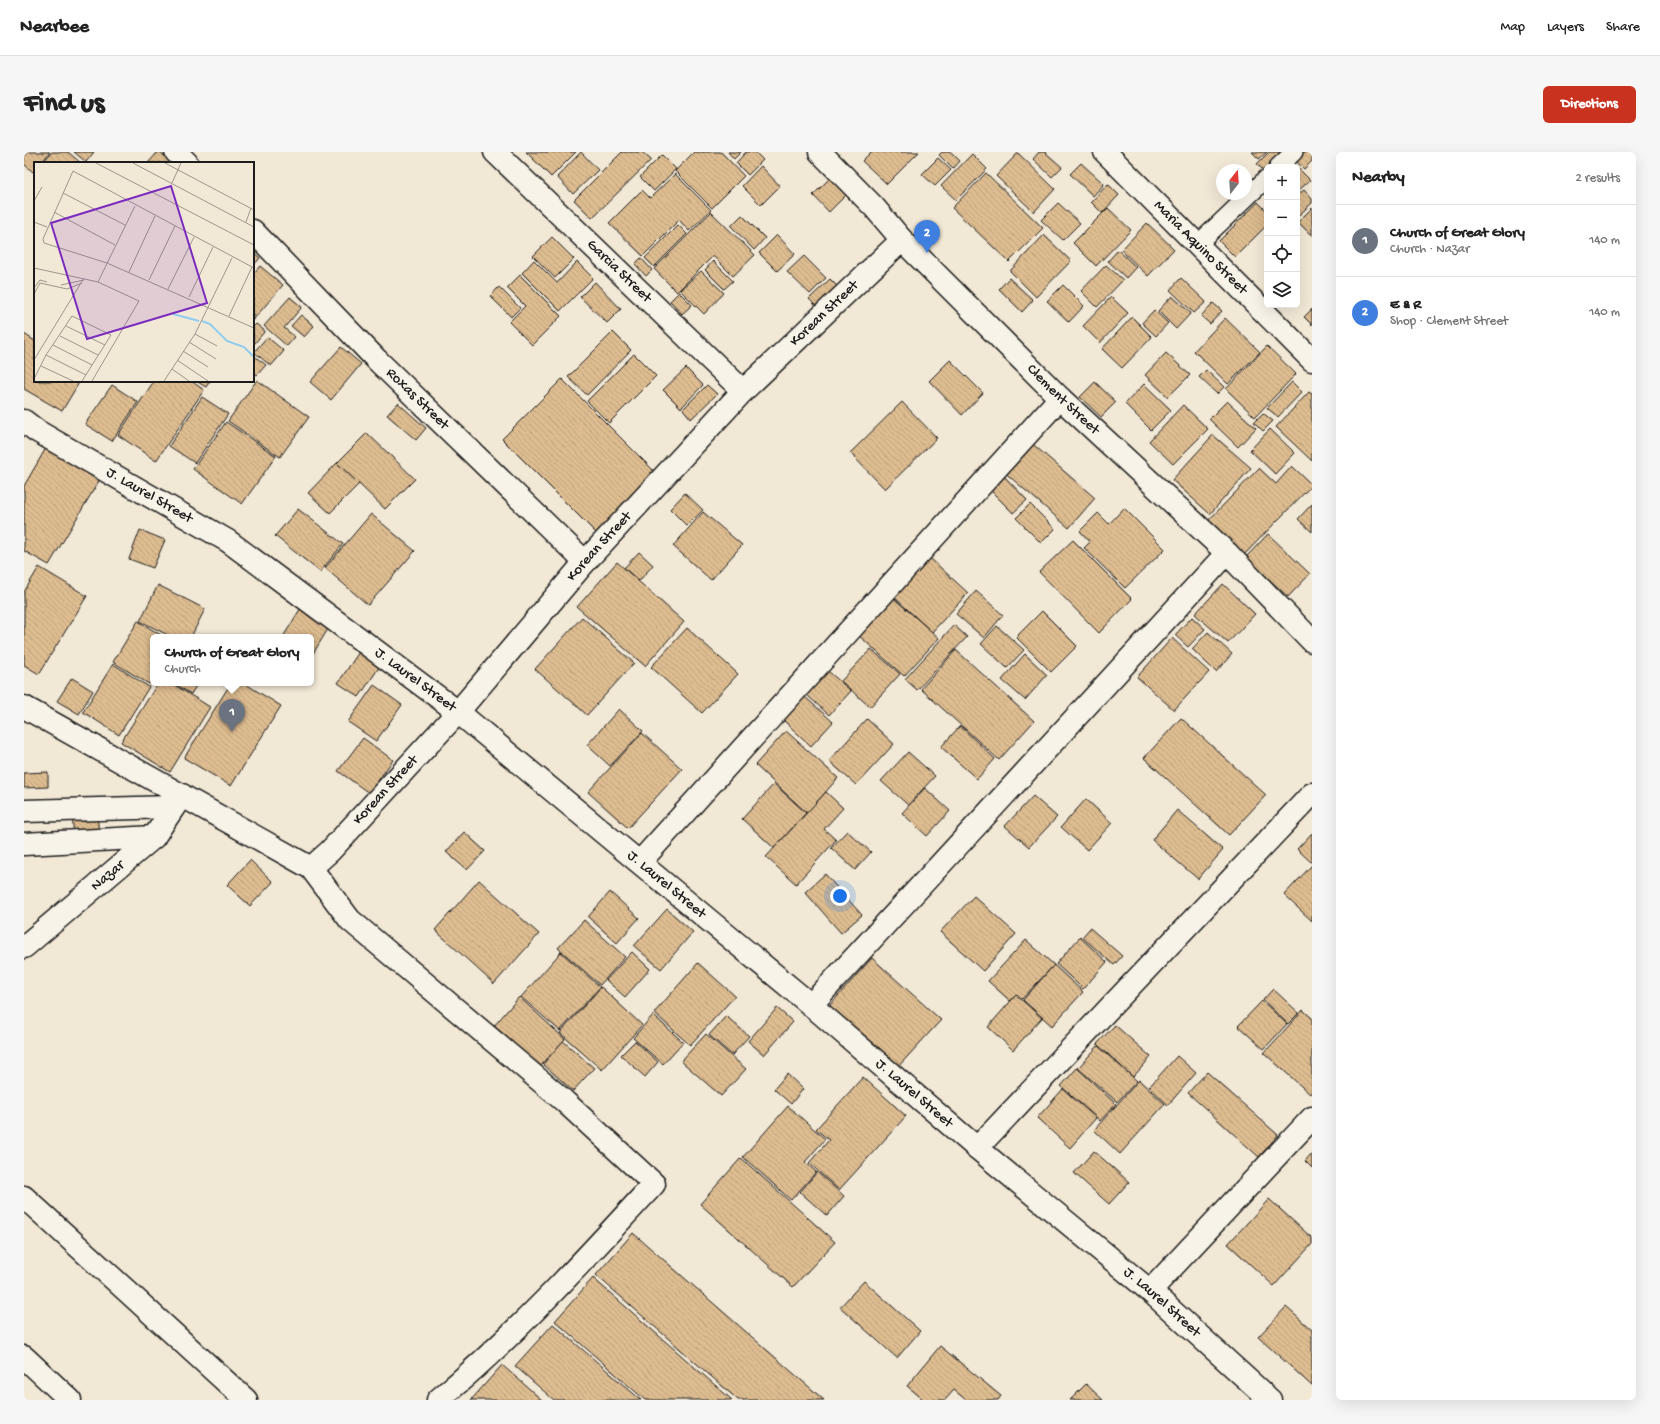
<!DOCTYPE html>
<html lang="en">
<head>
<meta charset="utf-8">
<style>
  body { margin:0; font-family:"Gochi Hand",sans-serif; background:#f6f6f6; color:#222 }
  .controls { position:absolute; right:12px; top:12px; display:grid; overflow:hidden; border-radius:6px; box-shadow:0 4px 16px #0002 }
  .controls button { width:36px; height:36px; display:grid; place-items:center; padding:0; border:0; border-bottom:1px solid #e0e0e0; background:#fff; color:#222; font:20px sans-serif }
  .compass { position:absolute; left:1192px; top:12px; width:36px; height:36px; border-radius:50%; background:#fff; box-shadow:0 4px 16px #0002; rotate:17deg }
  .you { position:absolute; left:816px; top:744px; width:14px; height:14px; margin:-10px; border:3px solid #fff; border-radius:50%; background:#1a73e8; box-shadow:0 0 0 6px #1a73e833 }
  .badge { display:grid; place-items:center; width:26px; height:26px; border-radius:50%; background:#c8321e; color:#fff; font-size:13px; font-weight:700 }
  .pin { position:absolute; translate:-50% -33px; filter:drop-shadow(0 1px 2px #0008) }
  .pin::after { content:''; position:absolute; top:21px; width:14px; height:12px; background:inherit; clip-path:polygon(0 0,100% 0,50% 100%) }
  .popup { position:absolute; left:126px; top:482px; width:164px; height:52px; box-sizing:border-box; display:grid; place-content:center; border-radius:6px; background:#fff; filter:drop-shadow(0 1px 3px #0005); font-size:13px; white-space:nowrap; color:#767676 }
  .popup b { font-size:15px; color:#222 }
  .popup::after { content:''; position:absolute; left:50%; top:100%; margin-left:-8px; border:8px solid transparent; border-top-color:#fff }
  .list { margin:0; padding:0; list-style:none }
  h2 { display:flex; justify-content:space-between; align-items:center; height:52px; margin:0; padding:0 16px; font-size:17px }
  h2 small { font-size:13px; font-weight:400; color:#767676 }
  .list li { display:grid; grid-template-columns:26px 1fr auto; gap:12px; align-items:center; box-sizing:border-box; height:72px; padding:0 16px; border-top:1px solid #e0e0e0 }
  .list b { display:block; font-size:15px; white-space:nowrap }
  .list p { margin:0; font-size:13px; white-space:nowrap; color:#767676 }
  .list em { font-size:13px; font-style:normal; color:#767676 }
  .icon { flex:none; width:22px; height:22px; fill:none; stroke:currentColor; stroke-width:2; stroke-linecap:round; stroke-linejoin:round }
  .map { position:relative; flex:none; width:1288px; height:1248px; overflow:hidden; border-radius:6px }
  header { display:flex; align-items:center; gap:24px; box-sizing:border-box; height:56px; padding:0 20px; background:#fff; border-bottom:1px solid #e0e0e0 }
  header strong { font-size:19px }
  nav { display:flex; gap:22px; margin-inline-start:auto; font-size:14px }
  .intro { display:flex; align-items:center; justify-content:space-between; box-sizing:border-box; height:96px; padding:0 24px }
  h1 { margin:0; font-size:28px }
  .button { padding:10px 18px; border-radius:6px; background:#c8321e; color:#fff; font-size:14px; font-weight:700 }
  main { display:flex; gap:24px; padding:0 24px }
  aside { flex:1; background:#fff; border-radius:6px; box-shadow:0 4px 16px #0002 }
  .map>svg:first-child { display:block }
</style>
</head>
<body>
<header>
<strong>Nearbee</strong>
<nav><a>Map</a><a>Layers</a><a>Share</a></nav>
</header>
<div class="intro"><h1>Find us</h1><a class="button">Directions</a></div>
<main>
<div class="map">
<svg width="1288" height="1248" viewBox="0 0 1288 1248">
  <defs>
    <pattern id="building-back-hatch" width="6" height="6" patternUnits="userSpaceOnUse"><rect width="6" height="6" fill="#ddbc90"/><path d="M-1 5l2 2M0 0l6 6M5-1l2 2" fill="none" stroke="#bda17c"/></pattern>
  </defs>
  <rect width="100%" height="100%" fill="#f2e8d6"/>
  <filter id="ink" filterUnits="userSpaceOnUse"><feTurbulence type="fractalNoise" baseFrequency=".025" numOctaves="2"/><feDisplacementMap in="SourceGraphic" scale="8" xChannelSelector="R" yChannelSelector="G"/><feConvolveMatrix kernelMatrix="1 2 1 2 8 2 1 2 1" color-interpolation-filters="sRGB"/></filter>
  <g filter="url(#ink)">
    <g fill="url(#building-back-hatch)" stroke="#1c1c1c">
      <path d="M4,0H26L17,11H11V18L9,20L0,12V5Z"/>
      <path d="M28,0H44L57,11H18Z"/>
      <path d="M50,0H70L62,10Z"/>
      <path d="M134,0H136L148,11H124Z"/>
      <path d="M502,0H552L527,25Z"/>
      <path d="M557,0L574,18L549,42L533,25Z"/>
      <path d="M598,0H618L627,8L568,66L550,48Z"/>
      <path d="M670,0H697L720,24L688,56L651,19Z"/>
      <path d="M704,0H717L710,7Z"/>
      <path d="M722,0H731L739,8L724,23L712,11Z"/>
      <path d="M847,0H895L863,32L838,9Z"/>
      <path d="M918,0H927L936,9L929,17L915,3Z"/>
      <path d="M1015,0H1021L1038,15L1028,25L1009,7Z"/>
      <path d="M1228,0H1243L1235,7Z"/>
      <path d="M1245,0H1261L1246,15H1243L1241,20L1233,12Z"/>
      <path d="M1273,0H1288V9L1280,17L1268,5Z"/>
      <path d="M994,1L1031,37L1010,60L972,24Z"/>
      <path d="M948,2L963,17L932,48L917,34Z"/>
      <path d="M638,3L652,17L630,39L616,25Z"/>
      <path d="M914,6L927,18L911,34L898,22Z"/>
      <path d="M1264,6L1286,28L1273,40V15H1256Z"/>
      <path d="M1057,11L1080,32L1069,44L1046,22Z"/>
      <path d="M737,14L756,34L737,53L718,34Z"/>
      <path d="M962,21L1019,76L985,110L928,56Z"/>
      <path d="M651,22L687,58L665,79L655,68L619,104L585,71L618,38L626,46Z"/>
      <path d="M808,24L825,40L805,60L789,43Z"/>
      <path d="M1084,32L1095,43L1078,61L1067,50Z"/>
      <path d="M1280,38L1288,47V51L1273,65V44Z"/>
      <path d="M1234,50L1243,59V73L1211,105L1195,89Z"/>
      <path d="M1034,51L1056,71L1039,88L1017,68Z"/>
      <path d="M1084,56L1107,78L1072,114L1049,91Z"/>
      <path d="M1288,56V84L1274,70Z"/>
      <path d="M687,60L731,103L709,124L689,104L653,140L630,117Z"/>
      <path d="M718,63L741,86L730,98L707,74Z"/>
      <path d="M1123,71L1150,97L1124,124L1097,98Z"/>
      <path d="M654,73L663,82L630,115L621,106Z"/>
      <path d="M753,83L771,102L753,119L735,101Z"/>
      <path d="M1020,83L1047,109L1012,145L986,119Z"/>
      <path d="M528,85L550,107L531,126L509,104Z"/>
      <path d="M1094,98L1112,115L1102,126L1084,109Z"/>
      <path d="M229,100L236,106L229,114Z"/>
      <path d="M780,104L802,126L786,142L763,120Z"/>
      <path d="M617,106L628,118L622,124L611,112Z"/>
      <path d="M510,108L533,131L553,110L569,126L536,159L498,121Z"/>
      <path d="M689,109L709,129L700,137L681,118Z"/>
      <path d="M1082,113L1099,128L1073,155L1057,139Z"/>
      <path d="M236,114L259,133L229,168V122Z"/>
      <path d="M677,119L700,141L680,162L656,138Z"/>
      <path d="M496,123L537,164L508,193L485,170L501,154L483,136Z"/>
      <path d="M985,126L1009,148L998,160L975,137Z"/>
      <path d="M1157,126L1182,150L1170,161L1146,138Z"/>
      <path d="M806,127L818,139L797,159L785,147Z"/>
      <path d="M571,130L597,157L583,171L556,145Z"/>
      <path d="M1039,133L1060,154L1045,170L1023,149Z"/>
      <path d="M475,135L496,156L487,165L466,144Z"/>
      <path d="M655,140L668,153L658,162L646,149Z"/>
      <path d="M1148,144L1167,161L1152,177L1134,159Z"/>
      <path d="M266,145L278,155L260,176L271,185L263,194L240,174Z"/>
      <path d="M1087,145L1104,161L1076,191L1059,174Z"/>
      <path d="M1189,151L1198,159L1186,172L1177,164Z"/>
      <path d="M1288,157V173L1280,165Z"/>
      <path d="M1130,158L1144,171L1132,184L1118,171Z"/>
      <path d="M277,163L290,174L280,185L267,174Z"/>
      <path d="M1108,165L1128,185L1098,216L1078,197Z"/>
      <path d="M1201,166L1236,200L1204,232L1170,199Z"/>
      <path d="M232,172L241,179L230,192L229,175Z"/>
      <path d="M589,180L607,198L563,243L544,225Z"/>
      <path d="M0,182L11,189V229H56L38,259L0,237Z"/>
      <path d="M243,185L260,199L247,214L230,200Z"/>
      <path d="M1243,194L1272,222L1231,265L1202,237Z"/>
      <path d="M317,195L337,212L307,248L286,230Z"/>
      <path d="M1142,201L1166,223L1144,245L1121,223Z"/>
      <path d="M610,202L632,224L585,271L563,249Z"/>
      <path d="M229,203L242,213L233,223L229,220Z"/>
      <path d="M926,208L959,241L938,263L905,229Z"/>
      <path d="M662,216L679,233L657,256L639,238Z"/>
      <path d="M1182,218L1200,235L1193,242L1175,225Z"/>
      <path d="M538,227L632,321L572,381L478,287Z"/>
      <path d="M233,228L285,265L256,305L204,269Z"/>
      <path d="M130,229H167L180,238L132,309L94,283Z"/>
      <path d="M172,229H186L182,235Z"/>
      <path d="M1071,230L1092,250L1077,265L1056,245Z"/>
      <path d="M1268,230L1278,240L1254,265L1243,256Z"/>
      <path d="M1120,232L1147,258L1127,278L1101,252Z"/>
      <path d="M88,233L114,250L88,289L61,272Z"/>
      <path d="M683,233L693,242L667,267L659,257Z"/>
      <path d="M1285,240L1288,242V309L1252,275Z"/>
      <path d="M178,245L204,262L171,311L145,294Z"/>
      <path d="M1203,249L1232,276L1214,295L1185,267Z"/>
      <path d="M878,250L913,286L861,337L826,301Z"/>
      <path d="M374,251L402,276L392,288L363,263Z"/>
      <path d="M1159,253L1184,277L1149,312L1125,289Z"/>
      <path d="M1239,261L1249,269L1239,279L1230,270Z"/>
      <path d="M202,270L252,304L218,352L169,317Z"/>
      <path d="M1246,277L1271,301L1251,322L1226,298Z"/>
      <path d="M343,281L391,327L361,357L313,311Z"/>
      <path d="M1189,283L1227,316L1186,362L1148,328Z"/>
      <path d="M1004,288L1071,346L1045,376L978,318Z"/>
      <path d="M22,296L76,327L25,413L0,399V334Z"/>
      <path d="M313,311L335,332L306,361L284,341Z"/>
      <path d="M1268,314L1288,333L1216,407L1180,373L1235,316L1252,332Z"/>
      <path d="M980,324L1003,348L989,361L966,338Z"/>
      <path d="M661,341L679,358L663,374L646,357Z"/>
      <path d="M1006,352L1031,377L1017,391L992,366Z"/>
      <path d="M1288,352V380L1274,367Z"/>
      <path d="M1100,356L1141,397L1101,436L1060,396L1066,390L1056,379L1074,361L1085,372Z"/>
      <path d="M274,357L319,392L296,420L251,384Z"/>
      <path d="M679,360L718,393L687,428L649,394Z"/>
      <path d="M347,362L391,399L344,453L301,416Z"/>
      <path d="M116,378L141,388L129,416L105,407Z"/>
      <path d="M1244,382L1286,422L1264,445L1222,405Z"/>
      <path d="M1049,388L1108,447L1075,481L1015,420Z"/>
      <path d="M615,400L629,413L615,429L600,416Z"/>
      <path d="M906,406L944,441L908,480L870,445Z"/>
      <path d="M593,410L660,470L621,514L553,455Z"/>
      <path d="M15,415L63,444L15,522L0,513V440Z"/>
      <path d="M1199,432L1231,462L1204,491L1171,462Z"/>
      <path d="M134,433L181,457L167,485H148L116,469Z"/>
      <path d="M952,439L979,463L960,486L932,462Z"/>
      <path d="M867,444L915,486L880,524L833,482Z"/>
      <path d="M278,454L307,472L287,505V485H259Z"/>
      <path d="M1018,459L1053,494L1027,520L992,485Z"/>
      <path d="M558,465L610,511L563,563L511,517Z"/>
      <path d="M1168,465L1181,477L1164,495L1151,483Z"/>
      <path d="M114,469L140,485H129V525L125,532L89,510Z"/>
      <path d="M930,473L943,485L893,538L881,527Z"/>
      <path d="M973,474L1000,498L983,516L957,492Z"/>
      <path d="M663,476L714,522L678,561L627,515Z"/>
      <path d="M1184,480L1208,502L1192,520L1168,497Z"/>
      <path d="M1148,486L1185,520L1150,558L1113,525Z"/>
      <path d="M847,497L876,522L846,555L817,529Z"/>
      <path d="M932,498L1010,569L975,608L897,537Z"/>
      <path d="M335,500L356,514L335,545L314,531Z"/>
      <path d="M1001,502L1023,523L1001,548L978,528Z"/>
      <path d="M89,512L125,535L95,583L59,560Z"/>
      <path d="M804,519L827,539L805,563L783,543Z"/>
      <path d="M48,526L69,539L55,562L33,549Z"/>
      <path d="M134,531H147L186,555L146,620L97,590Z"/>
      <path d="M149,531H174L167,542Z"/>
      <path d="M207,531H220L257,554L207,634L160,606Z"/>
      <path d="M350,533L378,553L352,589L324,570Z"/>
      <path d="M780,544L809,570L787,594L759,568Z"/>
      <path d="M595,557L619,579L586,614L563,593Z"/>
      <path d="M1157,566L1242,643L1205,683L1120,606Z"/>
      <path d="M843,567L870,592L832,633L805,609Z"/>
      <path d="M936,574L971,607L953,627L917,595Z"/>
      <path d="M762,579L814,626L783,661L731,613Z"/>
      <path d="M618,581L658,617L604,676L564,640Z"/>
      <path d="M339,586L369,608L345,641L314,619Z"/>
      <path d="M884,600L911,624L884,653L857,629Z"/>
      <path d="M24,620V635L0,636V621Z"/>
      <path d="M750,632L782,661L750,696L718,667Z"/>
      <path d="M901,636L926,659L903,684L878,661Z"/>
      <path d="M802,640L819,656L800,677L812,688L772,732L742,705Z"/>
      <path d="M1009,644L1033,665L1005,695L981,674Z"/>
      <path d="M1062,647L1088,671L1063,698L1037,675Z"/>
      <path d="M1153,658L1199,698L1174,727L1128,688Z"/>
      <path d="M73,660L75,684L50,686L48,661Z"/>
      <path d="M823,679L847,700L831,718L807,696Z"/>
      <path d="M440,680L461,699L443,718L422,700Z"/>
      <path d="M1288,681V711L1273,697Z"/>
      <path d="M226,708L249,730L226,754L203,733Z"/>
      <path d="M1288,713V769L1260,743Z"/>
      <path d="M801,722L838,763L817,781L781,740Z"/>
      <path d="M455,728L515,782L470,832L411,778Z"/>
      <path d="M586,740L615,766L593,791L564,765Z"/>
      <path d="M950,744L992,782L959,819L916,780Z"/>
      <path d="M643,757L669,780L637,817L610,794Z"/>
      <path d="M560,768L601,805L576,833L534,796Z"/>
      <path d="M1066,776L1098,804L1090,813L1058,785Z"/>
      <path d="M1056,785L1083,810L1059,837L1032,812Z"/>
      <path d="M1002,788L1030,813L998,847L993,842L986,849L964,829Z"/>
      <path d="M537,800L576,835L536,879L497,845Z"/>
      <path d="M608,800L626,817L601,845L582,828Z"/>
      <path d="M848,806L917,868L873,916L805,854Z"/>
      <path d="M674,811L711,844L666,893L630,861Z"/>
      <path d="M1030,813L1059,840L1028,874L999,848Z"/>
      <path d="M577,835L618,873L578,918L536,881Z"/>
      <path d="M1249,837L1275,861L1264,872L1239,848Z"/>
      <path d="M992,843L1018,866L989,898L964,875Z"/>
      <path d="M495,845L541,887L516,915L470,874Z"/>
      <path d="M1238,849L1263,872L1240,897L1214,874Z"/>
      <path d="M753,856L769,870L740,903L724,889Z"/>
      <path d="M1279,858L1288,866V939L1286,942L1240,901Z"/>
      <path d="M629,863L659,890L639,912L609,886Z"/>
      <path d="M702,864L725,884L708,903L685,883Z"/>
      <path d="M1091,873L1127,905L1109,925L1073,892Z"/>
      <path d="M682,882L722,917L697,944L657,909Z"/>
      <path d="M539,889L570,916L549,939L519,912Z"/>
      <path d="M611,889L634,910L621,925L597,903Z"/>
      <path d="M1074,894L1113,929L1093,950L1054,916Z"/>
      <path d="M1153,904L1172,921L1144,953L1125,935Z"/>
      <path d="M1053,916L1092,952L1076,969L1037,934Z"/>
      <path d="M1183,920L1254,983L1235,1005L1164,941Z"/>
      <path d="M763,922L779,937L767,952L750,937Z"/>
      <path d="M839,925L882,964L815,1038L785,1011L805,988L792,977Z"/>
      <path d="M1115,928L1141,952L1096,1002L1070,978Z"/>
      <path d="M1039,937L1072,966L1046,996L1013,966Z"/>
      <path d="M764,954L801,987L781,1010L792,1020L767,1048L719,1005Z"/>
      <path d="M1070,999L1105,1030L1085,1052L1050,1021Z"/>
      <path d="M1288,1001V1016L1281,1009Z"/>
      <path d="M717,1006L811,1090L769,1135L676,1052Z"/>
      <path d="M793,1020L820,1044L803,1064L776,1040Z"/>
      <path d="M1245,1047L1288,1086V1092L1250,1134L1204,1092Z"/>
      <path d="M609,1081L800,1248H714L572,1123Z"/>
      <path d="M569,1126L708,1248H621L531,1169Z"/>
      <path d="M840,1129L896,1179L873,1206L816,1155Z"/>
      <path d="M1262,1155L1288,1178V1234L1234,1185Z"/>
      <path d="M529,1172L617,1248H530L491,1214Z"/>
      <path d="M916,1194L977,1244L974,1248H942L930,1238L921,1248H900L883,1234Z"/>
      <path d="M478,1213L518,1248H447Z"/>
      <path d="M1062,1232L1079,1248H1046Z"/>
    </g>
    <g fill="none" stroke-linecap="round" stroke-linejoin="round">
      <defs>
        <g id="lane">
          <path d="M1254,15L1270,0"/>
          <path d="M1174,92L1243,26"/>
        </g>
        <g id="street">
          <path d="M152,0L163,11"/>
          <path id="s1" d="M471,0L719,239"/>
          <path id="s2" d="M796,0L850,55L878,88L1036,246L1203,401L1288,489"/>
          <path id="s3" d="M1081,0L1288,208"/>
          <path id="s4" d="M229,79L353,208L561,410"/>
          <path id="s5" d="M0,269L13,279L204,389L434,560L787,853L953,996L1126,1139L1246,1248"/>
          <path d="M0,555L287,716L326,768L539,948L630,1032C561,1107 492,1183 414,1248"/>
          <path d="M0,659L150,655"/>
          <path d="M0,692L130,685"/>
          <path d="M616,710L1036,246"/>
          <path id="s6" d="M287,716L306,699L434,560L561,410L719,239L878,88"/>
          <path id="s7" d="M0,795L130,685L158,643"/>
          <path d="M787,853L1203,401"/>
          <path d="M953,996L1288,642"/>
          <path d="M0,1045L222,1248"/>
          <path d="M1126,1139L1288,966"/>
          <path d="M0,1205L46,1248"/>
        </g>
      </defs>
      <use href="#lane" stroke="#1c1c1c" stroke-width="20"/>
      <use href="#street" stroke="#1c1c1c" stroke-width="25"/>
      <use href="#lane" stroke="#f7f3e8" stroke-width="17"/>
      <use href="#street" stroke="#f7f3e8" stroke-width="22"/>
    </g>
  </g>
  <g text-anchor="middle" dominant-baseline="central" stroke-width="4" stroke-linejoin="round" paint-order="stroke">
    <g font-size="15" fill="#1c1c1c" stroke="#f7f3e8">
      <text stroke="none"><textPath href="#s3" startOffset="135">Maria Aquino Street</textPath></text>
      <text stroke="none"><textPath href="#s1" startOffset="172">Garcia Street</textPath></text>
      <text stroke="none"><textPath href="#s6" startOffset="756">Korean Street</textPath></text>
      <text stroke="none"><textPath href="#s4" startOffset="235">Roxas Street</textPath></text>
      <text stroke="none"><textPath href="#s2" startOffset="347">Clement Street</textPath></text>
      <text stroke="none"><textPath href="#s5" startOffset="146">J. Laurel Street</textPath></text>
      <text stroke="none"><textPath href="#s6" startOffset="432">Korean Street</textPath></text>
      <text stroke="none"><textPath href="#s5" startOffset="470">J. Laurel Street</textPath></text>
      <text stroke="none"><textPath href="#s6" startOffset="108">Korean Street</textPath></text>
      <text stroke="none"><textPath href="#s7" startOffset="110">Nazar</textPath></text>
      <text stroke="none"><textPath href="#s5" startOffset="794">J. Laurel Street</textPath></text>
      <text stroke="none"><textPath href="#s5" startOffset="1118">J. Laurel Street</textPath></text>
      <text stroke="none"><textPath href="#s5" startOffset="1442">J. Laurel Street</textPath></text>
    </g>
  </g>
  <g transform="translate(10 10)">
    <rect width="220" height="220" fill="#f2e8d6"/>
    <path fill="none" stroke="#90ccf0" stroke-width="2" d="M139,152L165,159M168,159L176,162L193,179L210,185L220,195"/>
    <path fill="none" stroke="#9c968c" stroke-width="1" d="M62,1L220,83M99,1L220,65M131,1L220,48M138,21L147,1M29,31L91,63M0,39L8,25M20,50L81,83M0,60L13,65M212,60L217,46M0,106L64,120L105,139L58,219M220,106L39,9L9,77L10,81L73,101L220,166M95,110L121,54M115,118L141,64M64,120L101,44M27,123L50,118M0,126L6,118L13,120M134,127L160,75M0,132L6,121L33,127L48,121M155,135L179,85M195,154L218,105M32,164L71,183M161,172L183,184M26,174L64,193M155,180L182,197M19,183L58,203M149,189L174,205M12,193L52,213M0,198L50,116M143,198L174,219M7,204L39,219M138,207L155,219M0,217L12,193L38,154L77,173L48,219M130,219L161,172L198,96"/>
    <path fill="#7b2cbf" fill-opacity="0.15" stroke="#7b2cbf" stroke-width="2" d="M137,24L173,141L53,177L17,61Z"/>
    <rect width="220" height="220" fill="none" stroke="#1c1c1c" stroke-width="2"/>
  </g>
</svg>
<div class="controls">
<button>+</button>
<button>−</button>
<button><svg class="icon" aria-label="locate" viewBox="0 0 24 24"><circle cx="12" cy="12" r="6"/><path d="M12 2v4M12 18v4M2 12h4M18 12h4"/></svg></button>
<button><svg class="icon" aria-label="layers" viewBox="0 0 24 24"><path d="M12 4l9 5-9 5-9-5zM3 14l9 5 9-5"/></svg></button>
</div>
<svg class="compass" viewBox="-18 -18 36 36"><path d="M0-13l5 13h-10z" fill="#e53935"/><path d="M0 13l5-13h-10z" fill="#767676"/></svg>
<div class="you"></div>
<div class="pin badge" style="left:208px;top:580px;background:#6b7280">1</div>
<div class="popup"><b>Church of Great Glory</b>Church</div>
<div class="pin badge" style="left:903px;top:101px;background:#3f7fe0">2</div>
</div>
<aside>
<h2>Nearby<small>2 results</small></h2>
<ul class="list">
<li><span class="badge" style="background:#6b7280">1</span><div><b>Church of Great Glory</b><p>Church · Nazar</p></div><em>140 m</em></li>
<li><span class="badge" style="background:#3f7fe0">2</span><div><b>E &amp; R</b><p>Shop · Clement Street</p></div><em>140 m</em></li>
</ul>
</aside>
</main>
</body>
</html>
